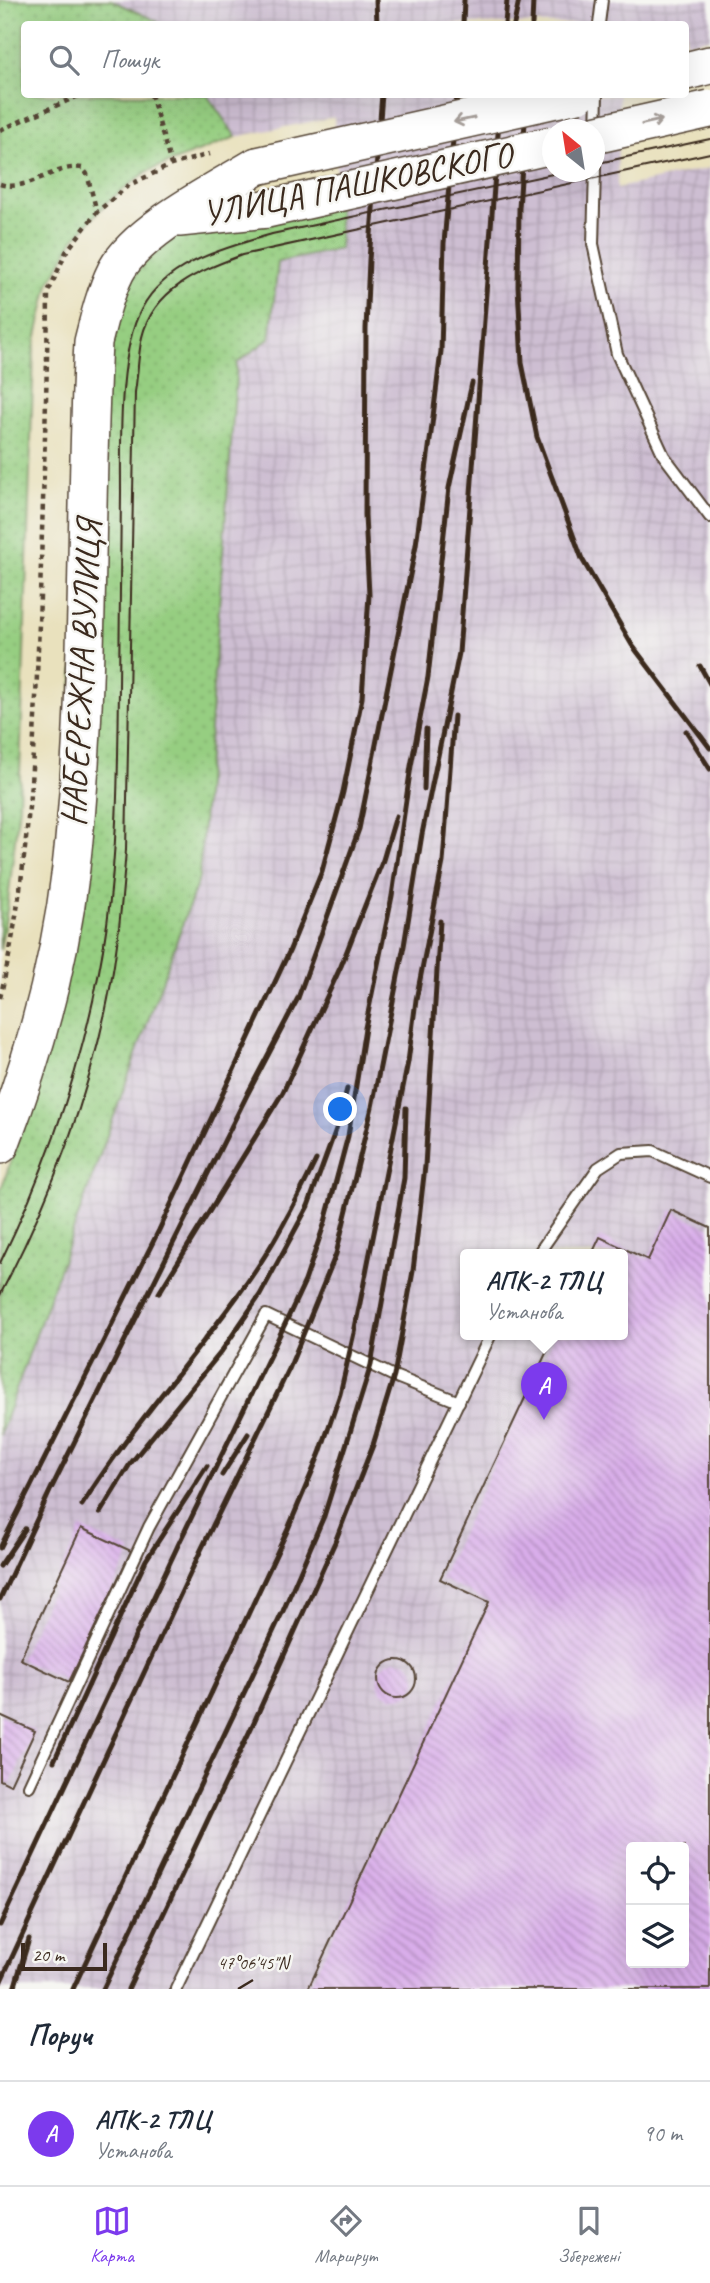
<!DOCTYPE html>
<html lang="uk">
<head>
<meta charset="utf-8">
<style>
  body { margin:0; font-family:Caveat,sans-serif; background:#f2f2f3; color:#1f2937 }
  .controls { position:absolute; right:21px; bottom:21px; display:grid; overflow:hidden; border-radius:7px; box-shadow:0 7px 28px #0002 }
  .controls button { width:63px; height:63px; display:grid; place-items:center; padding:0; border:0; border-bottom:2px solid #e0e1e3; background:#fff; color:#1f2937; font:35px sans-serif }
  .compass { position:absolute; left:542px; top:119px; width:63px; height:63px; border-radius:50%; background:#fff; box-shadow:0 7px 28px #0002; rotate:330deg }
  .scale { position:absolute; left:21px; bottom:18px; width:86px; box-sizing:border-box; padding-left:7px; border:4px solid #3b2a1e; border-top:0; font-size:19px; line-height:24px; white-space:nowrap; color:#3b2a1e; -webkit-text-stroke:5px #f6f6f2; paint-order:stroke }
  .you { position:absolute; left:341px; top:1110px; width:24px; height:24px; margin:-18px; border:5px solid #fff; border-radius:50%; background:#1a73e8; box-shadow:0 0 0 10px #1a73e833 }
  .badge { display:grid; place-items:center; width:46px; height:46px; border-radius:50%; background:#7c3aed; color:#fff; font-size:23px; font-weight:700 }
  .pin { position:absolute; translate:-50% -58px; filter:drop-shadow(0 2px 4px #0008) }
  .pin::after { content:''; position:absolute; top:37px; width:24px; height:21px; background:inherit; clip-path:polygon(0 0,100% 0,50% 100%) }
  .popup { position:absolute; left:460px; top:1249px; width:168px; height:91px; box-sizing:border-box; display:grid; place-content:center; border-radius:7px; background:#fff; filter:drop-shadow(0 2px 5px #0005); font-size:23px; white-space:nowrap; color:#747a83 }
  .popup b { font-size:26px; color:#1f2937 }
  .popup::after { content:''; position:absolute; left:50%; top:100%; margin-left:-14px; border:14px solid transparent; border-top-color:#fff }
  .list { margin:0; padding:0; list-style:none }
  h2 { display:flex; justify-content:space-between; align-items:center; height:91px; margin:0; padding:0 28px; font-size:30px }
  h2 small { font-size:23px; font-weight:400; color:#747a83 }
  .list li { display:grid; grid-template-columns:46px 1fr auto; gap:21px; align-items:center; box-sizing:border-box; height:105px; padding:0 28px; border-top:2px solid #e0e1e3 }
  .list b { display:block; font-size:26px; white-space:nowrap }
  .list p { margin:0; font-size:23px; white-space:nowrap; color:#747a83 }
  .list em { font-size:23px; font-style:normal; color:#747a83 }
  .icon { flex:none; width:38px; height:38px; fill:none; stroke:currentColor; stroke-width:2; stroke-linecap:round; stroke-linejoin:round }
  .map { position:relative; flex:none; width:710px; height:1989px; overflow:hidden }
  .search { position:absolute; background:#fff; box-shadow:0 7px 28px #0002; left:21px; right:21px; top:21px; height:77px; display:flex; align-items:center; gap:18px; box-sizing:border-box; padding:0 24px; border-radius:7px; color:#747a83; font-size:26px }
  .sheet { height:196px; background:#fff }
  nav { display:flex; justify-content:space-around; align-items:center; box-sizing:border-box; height:98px; border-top:2px solid #e0e1e3; background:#fff; font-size:19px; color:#747a83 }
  nav a { display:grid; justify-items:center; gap:4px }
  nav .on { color:#7c3aed }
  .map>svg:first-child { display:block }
</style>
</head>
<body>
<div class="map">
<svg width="710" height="1989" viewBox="0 0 710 1989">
  <defs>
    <pattern id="industrial-grid" width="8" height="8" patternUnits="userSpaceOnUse" patternTransform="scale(1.75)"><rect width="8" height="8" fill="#cdbed2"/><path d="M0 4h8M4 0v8" fill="none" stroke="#b1a3b4"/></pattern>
    <pattern id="grass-dots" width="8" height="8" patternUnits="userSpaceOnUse" patternTransform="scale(1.75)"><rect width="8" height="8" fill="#96ce81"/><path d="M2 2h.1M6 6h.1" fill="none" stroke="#82b16f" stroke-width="1.8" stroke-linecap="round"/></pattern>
    <pattern id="building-back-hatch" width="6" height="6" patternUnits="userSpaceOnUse" patternTransform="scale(1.75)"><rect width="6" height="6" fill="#d9adea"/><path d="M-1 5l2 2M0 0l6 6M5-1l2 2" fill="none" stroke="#b18dbd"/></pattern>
  </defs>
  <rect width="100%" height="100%" fill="#f6f6f2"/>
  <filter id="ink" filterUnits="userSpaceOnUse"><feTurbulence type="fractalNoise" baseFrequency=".0143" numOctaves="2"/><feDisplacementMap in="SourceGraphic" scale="14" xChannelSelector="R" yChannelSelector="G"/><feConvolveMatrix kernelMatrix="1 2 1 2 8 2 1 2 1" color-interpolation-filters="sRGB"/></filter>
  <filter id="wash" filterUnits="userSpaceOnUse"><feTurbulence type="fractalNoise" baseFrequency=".00686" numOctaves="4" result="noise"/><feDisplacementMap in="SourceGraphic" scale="28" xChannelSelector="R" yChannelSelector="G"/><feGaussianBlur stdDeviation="1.57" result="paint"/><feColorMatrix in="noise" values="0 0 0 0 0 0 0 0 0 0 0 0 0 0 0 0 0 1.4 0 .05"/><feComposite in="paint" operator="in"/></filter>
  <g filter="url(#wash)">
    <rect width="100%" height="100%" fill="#e9e1bd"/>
    <g fill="url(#industrial-grid)" fill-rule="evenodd">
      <path d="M111,0H710V38L686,43V24H159Z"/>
      <path d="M207,95H619L617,188L710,168V1989H0V1435L199,878L237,363L270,338L278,262L340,248L334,117L236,137ZM552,130H594V172H552ZM465,1254H623V1334H465ZM631,1847H684V1963H631Z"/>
    </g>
    <g fill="url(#grass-dots)" stroke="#687c50" stroke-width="2">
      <path d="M0,0H111L157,21L159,24H24V94L207,95L236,137L148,171L107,202L74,239L49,284L34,349L19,805L7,910L0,950Z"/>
      <path d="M338,197L340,249L278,262L270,338L237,363L199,878L0,1435V1192L37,1086L101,364L130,279L154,253L182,232Z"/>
    </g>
    <g id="blocks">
      <g fill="url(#building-back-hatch)" fill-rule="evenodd">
        <path d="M671,1210L710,1228V1989H308L489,1602L440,1579L555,1334H623V1254H592L600,1237L648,1260ZM631,1847H684V1963H631Z"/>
        <path d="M81,1528L131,1551L69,1682L20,1659Z"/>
        <circle cx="397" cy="1679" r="19"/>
        <path d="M0,1715L35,1731L10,1785L0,1780Z"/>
      </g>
    </g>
  </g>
  <g filter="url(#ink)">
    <use href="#blocks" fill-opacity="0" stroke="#554536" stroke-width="2"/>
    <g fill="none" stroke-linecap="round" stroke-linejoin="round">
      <defs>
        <g id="service">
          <path d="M599,24L602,0"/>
          <path d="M597,94L593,244L617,354L664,456L710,517"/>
          <path d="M538,1254L598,1168L621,1153L653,1151L710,1177"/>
          <path d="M29,1786L149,1527L266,1315L394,1376L459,1402"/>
          <path d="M176,1989L491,1334"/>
        </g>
        <g id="trunk">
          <path d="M686,71L710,65"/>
          <path d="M179,218L267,209"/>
          <path d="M0,1145C34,1057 60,962 71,868C91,694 84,517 93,342C99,318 105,293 116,271C138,230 216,191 257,166"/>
        </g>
      </defs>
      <use href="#service" stroke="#554536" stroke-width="14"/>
      <use href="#trunk" stroke="#554536" stroke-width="40"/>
      <g stroke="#554536" stroke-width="4.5" stroke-dasharray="5 5" stroke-linecap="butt">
        <path d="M151,94L171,165"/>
        <path d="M0,130L83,94"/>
        <path d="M0,184C28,193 54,164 82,168L87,174L97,212"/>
        <path d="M0,998C31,866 35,731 40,596C43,495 47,394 48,293L66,252L97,212L129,185L171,165L210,154"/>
      </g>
      <use href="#service" stroke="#fff" stroke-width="10"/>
      <use href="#trunk" stroke="#fff" stroke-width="37"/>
      <g stroke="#3b2a1e" stroke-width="2">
        <path d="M594,164L710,139"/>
        <path d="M0,1263C53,1155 90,1043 107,924C118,845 118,764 119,686C120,621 120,557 121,492C121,442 118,351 142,308C166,262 226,248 272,234L562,172"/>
        <path d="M0,1295C49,1201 87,1103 108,999C118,950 122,900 126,850L135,392C138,374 138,355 142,337C154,288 200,271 242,255L710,153"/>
      </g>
      <g stroke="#3b2a1e" stroke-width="5">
        <path d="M376,0L377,24"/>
        <path d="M463,24L464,0"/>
        <path d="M505,24L507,0"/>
        <path d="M514,24L519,0"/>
        <path d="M532,24L533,0"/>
        <path d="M527,94L519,208L518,286L522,363L537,437L582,559L632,645L710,748"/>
        <path d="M700,666L710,684"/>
        <path d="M686,731L710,769"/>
        <path d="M424,789L426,729"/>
        <path d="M159,1293L283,1092L341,966L383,860L396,816"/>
        <path d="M222,1475L248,1434"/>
        <path d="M82,1505C132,1425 197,1355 251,1277C276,1241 297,1200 316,1160"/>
        <path d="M100,1513L130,1464L221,1352L260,1295L308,1206L336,1129L347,1089"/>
        <path d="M0,1548L159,1230L289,952L322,871L343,792L362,698L369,595L365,515L366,329L369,260L382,94"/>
        <path d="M0,1566L25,1529"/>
        <path d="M0,1599L50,1491L248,1093L298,998L359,829L416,545L431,433L441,351L444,243L457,94"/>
        <path d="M54,1761L146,1560L207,1466"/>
        <path d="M0,1925L180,1541L285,1324L305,1281L325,1222L348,1136L365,1028L392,896L411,766L428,677L449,488L472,383"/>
        <path d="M0,1983L201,1550L289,1369L336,1254L372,1107L404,946L422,834L459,653L501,94"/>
        <path d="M14,1989L29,1939"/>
        <path d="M73,1989L288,1529L320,1453L340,1394L354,1333L408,1062L416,1000L443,862L454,716"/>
        <path d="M103,1989L283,1611L324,1516L371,1365L404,1178L406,1108"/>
        <path d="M128,1989L254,1722L335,1542L373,1445L394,1376L413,1271L425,1166L440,921"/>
      </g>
      <defs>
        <g id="trunk-bridge">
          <path d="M594,135L710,109"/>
          <path d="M257,166L578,94"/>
          <path d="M267,209L552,145"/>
        </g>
      </defs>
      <use href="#trunk-bridge" stroke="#554536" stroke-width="40" stroke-linecap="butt"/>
      <use href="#trunk-bridge" stroke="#fff" stroke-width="37"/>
    </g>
    <defs><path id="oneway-shaft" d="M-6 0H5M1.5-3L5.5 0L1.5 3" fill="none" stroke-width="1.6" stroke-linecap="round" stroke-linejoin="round" transform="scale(1.75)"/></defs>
    <g stroke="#a79f9a">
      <use href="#oneway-shaft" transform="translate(464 120) rotate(168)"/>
      <use href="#oneway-shaft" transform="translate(652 122) rotate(-13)"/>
    </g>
  </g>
  <path fill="none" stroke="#3b2a1e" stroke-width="2.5" d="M238,1989L253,1980"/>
  <g text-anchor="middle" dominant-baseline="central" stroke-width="5" stroke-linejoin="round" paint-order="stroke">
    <g font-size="35" fill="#3b2a1e" stroke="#f6f6f2">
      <text transform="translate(357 184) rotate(-11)">УЛИЦА ПАШКОВСКОГО</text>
      <text transform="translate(81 673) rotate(-87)">НАБЕРЕЖНА ВУЛИЦЯ</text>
    </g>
  </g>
  <g font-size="18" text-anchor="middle" fill="#3b2a1e" stroke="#f6f6f2" stroke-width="5" stroke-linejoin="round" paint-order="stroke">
    <text x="253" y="1969">47°06'45"N</text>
  </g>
</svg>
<div class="controls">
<button><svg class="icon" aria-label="locate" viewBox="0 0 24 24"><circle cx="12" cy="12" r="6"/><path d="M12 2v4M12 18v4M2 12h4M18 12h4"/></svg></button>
<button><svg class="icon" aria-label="layers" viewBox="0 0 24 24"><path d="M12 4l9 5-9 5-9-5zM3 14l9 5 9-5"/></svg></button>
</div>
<svg class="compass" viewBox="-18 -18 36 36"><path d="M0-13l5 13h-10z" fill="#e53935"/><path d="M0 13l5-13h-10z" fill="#747a83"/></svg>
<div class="scale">20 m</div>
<div class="you"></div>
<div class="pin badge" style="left:544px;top:1420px">A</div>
<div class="popup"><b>АПК-2 ТЛЦ</b>Установа</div>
<div class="search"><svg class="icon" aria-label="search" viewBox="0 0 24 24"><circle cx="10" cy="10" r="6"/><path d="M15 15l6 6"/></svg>Пошук</div>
</div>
<section class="sheet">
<h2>Поруч<small></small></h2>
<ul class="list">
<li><span class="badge">A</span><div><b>АПК-2 ТЛЦ</b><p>Установа</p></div><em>90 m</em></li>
</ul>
</section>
<nav>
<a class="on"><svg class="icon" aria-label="map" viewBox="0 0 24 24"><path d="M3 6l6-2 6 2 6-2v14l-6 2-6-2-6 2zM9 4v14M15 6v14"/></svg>Карта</a>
<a><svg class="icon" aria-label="directions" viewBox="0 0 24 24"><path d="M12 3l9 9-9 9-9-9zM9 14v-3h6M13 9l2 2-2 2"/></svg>Маршрут</a>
<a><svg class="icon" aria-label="saved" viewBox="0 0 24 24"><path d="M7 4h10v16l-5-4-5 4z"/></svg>Збережені</a>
</nav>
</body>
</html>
